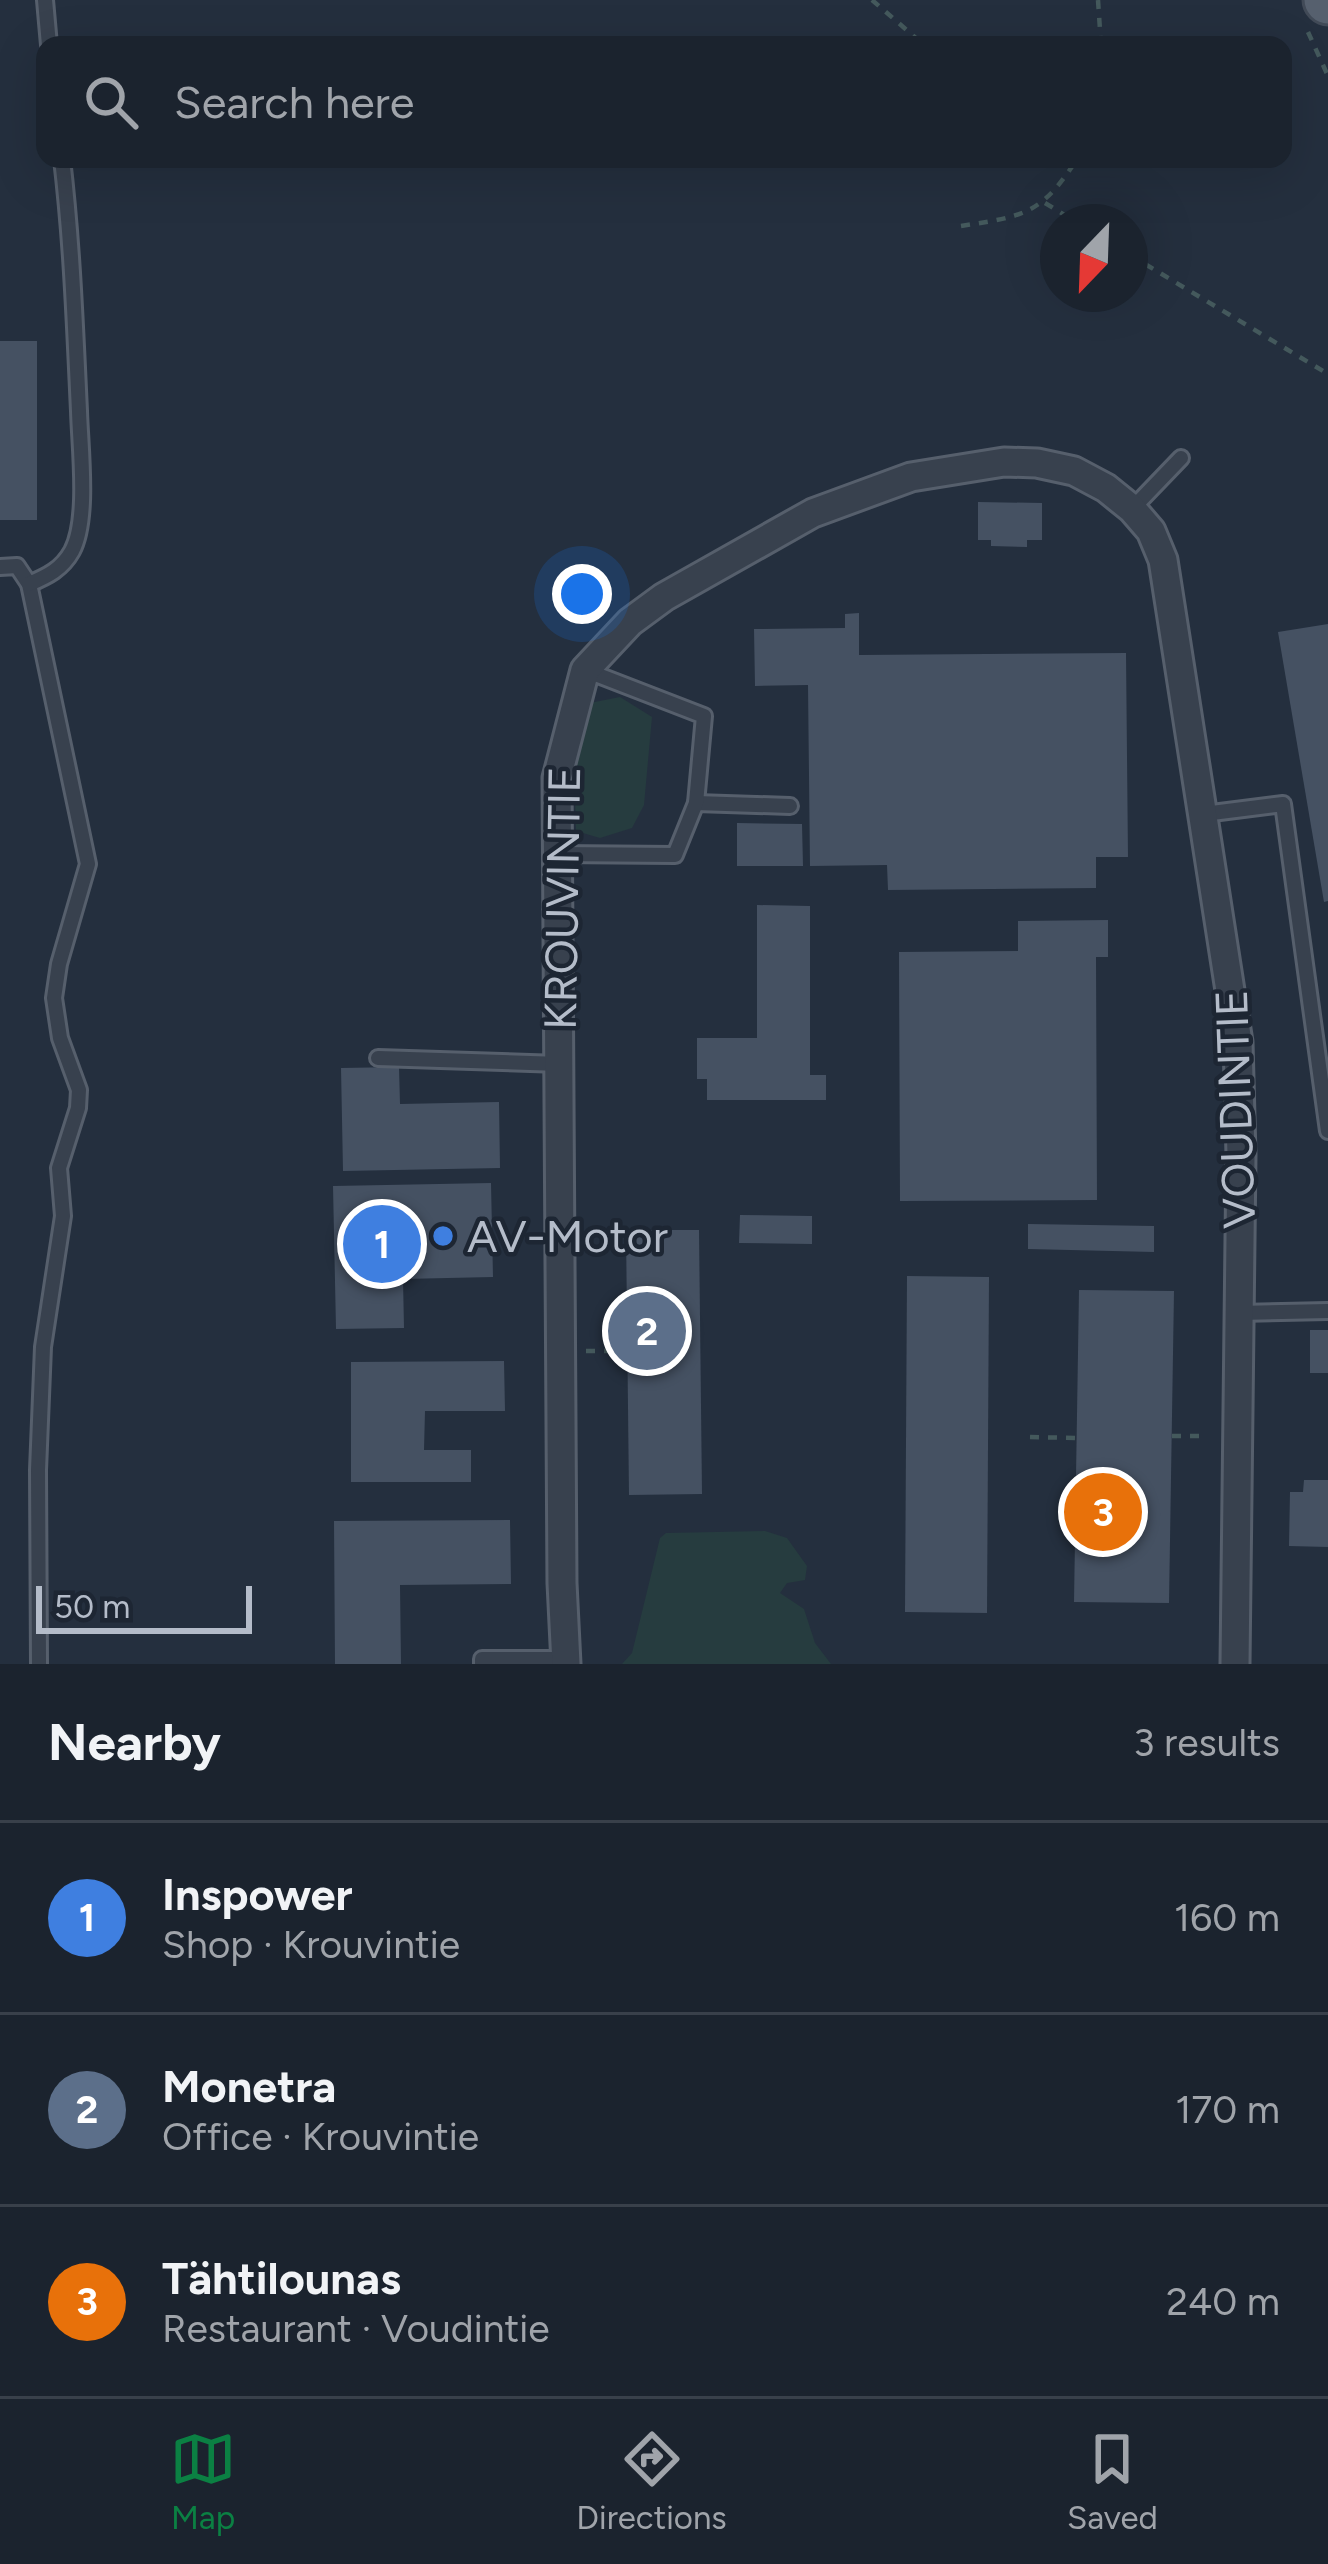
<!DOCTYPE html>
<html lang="en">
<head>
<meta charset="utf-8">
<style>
  body { margin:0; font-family:Figtree,sans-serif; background:#282f3a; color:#f1f3f6 }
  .compass { position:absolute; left:1040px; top:204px; width:108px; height:108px; border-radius:50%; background:#1b232e; box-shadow:0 12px 48px #0002; rotate:203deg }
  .scale { position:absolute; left:36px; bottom:30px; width:216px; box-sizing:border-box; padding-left:12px; border:6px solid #b4bcc9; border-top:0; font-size:33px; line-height:42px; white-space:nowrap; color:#b4bcc9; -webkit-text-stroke:9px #1d2633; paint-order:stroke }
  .you { position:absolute; left:582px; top:594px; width:42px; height:42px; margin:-30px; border:9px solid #fff; border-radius:50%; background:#1a73e8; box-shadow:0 0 0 18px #1a73e833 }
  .badge { display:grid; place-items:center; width:78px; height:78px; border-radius:50%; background:#0b8043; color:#fff; font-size:39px; font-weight:700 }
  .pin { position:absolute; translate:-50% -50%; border:6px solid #fff; box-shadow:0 3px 12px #0006 }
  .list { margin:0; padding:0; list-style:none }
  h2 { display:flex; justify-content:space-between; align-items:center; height:156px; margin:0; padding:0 48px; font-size:51px }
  h2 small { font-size:39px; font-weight:400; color:#a0a4aa }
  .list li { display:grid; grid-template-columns:78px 1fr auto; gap:36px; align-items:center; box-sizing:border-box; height:192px; padding:0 48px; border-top:3px solid #39404a }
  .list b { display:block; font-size:45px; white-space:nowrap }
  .list p { margin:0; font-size:39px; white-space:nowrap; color:#a0a4aa }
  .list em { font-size:39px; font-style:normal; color:#a0a4aa }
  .icon { flex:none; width:66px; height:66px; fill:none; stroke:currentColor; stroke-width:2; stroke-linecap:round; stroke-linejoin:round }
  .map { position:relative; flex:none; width:1328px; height:1664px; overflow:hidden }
  .search { position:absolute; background:#1b232e; box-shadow:0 12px 48px #0002; left:36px; right:36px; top:36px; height:132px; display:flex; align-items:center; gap:30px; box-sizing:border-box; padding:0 42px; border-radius:24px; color:#a0a4aa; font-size:45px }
  .sheet { height:732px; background:#1b232e }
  nav { display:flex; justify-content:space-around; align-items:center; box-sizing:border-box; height:168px; border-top:3px solid #39404a; background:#1b232e; font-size:33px; color:#a0a4aa }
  nav a { display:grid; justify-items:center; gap:6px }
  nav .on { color:#0b8043 }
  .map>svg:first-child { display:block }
</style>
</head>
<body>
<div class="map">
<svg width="1328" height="1664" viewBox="0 0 1328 1664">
  <rect width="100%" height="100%" fill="#242f3e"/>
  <g fill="#263c3f">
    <path d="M620,697L652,717L644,805L632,828L600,838L576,831L574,763L590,703Z"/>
    <path d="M765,1531L787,1538L807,1566L805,1580L787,1583L780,1593L804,1609L815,1643L831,1664H622L632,1653L660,1538L666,1533Z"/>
  </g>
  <g fill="#455162">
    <rect x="0" y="341" width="37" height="179"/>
    <path d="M978,502L1042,503V540H1027V547L991,546V540H978Z"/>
    <path d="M859,613V655L1126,653L1128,857H1096V888L888,890L887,865L810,866L808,685L755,686L754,629L845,628V614Z"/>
    <path d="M1328,624V901L1324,902L1278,632Z"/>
    <path d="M737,823L802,824L803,866H737Z"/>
    <path d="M757,905L810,906V1075H826V1100H707V1079H697V1038H757Z"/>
    <path d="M1108,920V957H1096L1097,1200L900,1201L899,952L1018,951V921Z"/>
    <path d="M399,1067L400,1104L499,1102L500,1168L343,1171L341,1068Z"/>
    <path d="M491,1183L493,1277L403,1279L404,1328L336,1329L333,1186Z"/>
    <path d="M740,1215L812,1216V1244L739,1243Z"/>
    <path d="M1028,1224L1154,1226V1252L1028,1249Z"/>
    <path d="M626,1230H699L702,1494L629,1495Z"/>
    <path d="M907,1276L989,1277L987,1613L905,1612Z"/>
    <path d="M1079,1290L1174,1291L1169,1603L1074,1602Z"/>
    <rect x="1310" y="1330" width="18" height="43"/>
    <path d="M504,1361L505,1411H425L424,1450H471V1482H351V1362Z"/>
    <path d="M1304,1480H1328V1547L1289,1546L1290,1492H1303Z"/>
    <path d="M510,1520L511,1584L400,1585L401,1664H335L334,1521Z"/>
  </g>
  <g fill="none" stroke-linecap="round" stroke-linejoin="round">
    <defs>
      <g id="service">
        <path d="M45,0L49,45"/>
        <path d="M1132,509L1181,458"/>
        <path d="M0,567L17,566L29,584L88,864L59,964L54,998L60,1038L79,1090L78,1108L59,1168L63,1216L43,1347L38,1470L39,1664"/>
        <path d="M29,584C48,576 62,569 72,551C89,519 80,448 79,411C75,327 72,243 62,159"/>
        <path d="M696,803L790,806"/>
        <path d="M1204,814L1283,804L1328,1131"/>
        <path d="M557,854L675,855L696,803L704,716L585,670"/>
        <path d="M378,1058L560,1064"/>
        <path d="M1239,1313L1328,1311"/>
        <path d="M482,1664V1659H566"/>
      </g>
      <path id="minor" d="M566,1664L562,1583L557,778L585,670L630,622L664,597L813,513L911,477L1004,462L1037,463L1074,471L1106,488L1132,509L1151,531L1163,560L1238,1042L1241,1155L1235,1664"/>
      <path id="primary" d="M1327,0L1328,1"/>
    </defs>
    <use href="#service" stroke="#565f6c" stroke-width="20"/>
    <use href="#minor" stroke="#565f6c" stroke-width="33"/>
    <use href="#primary" stroke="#414a57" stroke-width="51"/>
    <g stroke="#44595c" stroke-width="4.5" stroke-dasharray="9 9" stroke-linecap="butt">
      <path d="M872,0L924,45"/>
      <path d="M1098,0L1101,45"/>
      <path d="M1308,32L1328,76"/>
      <path d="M1082,159L1089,166"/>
      <path d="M1045,203L1076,222"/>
      <path d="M961,226C1024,216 1041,215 1077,159"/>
      <path d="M1130,255L1328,374"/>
      <path d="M586,1351H628"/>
      <path d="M1172,1436H1208"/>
      <path d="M1030,1437L1076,1438"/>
    </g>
    <use href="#service" stroke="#38414e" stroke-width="14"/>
    <use href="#minor" stroke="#38414e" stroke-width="27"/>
    <use href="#primary" stroke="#56606e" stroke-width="45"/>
  </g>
  <circle fill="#3f7fe0" stroke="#1d2633" stroke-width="4.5" cx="443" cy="1236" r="12"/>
  <g text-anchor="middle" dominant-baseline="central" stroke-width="9" stroke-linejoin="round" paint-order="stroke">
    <g font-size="45" fill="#b4bcc9" stroke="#1d2633">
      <text transform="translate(562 898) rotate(-89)">KROUVINTIE</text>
      <text transform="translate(1235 1109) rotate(-92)">VOUDINTIE</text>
    </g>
    <g font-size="45" fill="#b4bcc9" stroke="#1d2633" text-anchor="start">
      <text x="467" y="1236">AV-Motor</text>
    </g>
  </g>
</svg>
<svg class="compass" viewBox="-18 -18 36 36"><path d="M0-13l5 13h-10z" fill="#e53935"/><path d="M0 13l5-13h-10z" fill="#a0a4aa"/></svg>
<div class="scale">50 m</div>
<div class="you"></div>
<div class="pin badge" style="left:382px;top:1244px;background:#3f7fe0">1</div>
<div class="pin badge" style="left:647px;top:1331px;background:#5c6f8a">2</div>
<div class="pin badge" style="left:1103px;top:1512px;background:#e8710a">3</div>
<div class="search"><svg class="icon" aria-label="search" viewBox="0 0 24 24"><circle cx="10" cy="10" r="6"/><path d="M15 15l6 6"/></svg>Search here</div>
</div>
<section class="sheet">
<h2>Nearby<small>3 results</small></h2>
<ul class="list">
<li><span class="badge" style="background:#3f7fe0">1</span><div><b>Inspower</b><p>Shop · Krouvintie</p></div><em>160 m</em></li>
<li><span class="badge" style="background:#5c6f8a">2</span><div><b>Monetra</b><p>Office · Krouvintie</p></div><em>170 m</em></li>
<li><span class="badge" style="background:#e8710a">3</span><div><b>Tähtilounas</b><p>Restaurant · Voudintie</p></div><em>240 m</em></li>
</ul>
</section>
<nav>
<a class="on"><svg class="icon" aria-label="map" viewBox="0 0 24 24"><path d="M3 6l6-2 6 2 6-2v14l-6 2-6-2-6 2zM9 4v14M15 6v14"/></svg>Map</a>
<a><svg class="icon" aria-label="directions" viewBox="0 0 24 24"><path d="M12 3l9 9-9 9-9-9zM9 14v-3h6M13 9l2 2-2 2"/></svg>Directions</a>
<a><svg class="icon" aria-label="saved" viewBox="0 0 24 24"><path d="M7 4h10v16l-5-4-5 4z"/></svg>Saved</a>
</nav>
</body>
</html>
